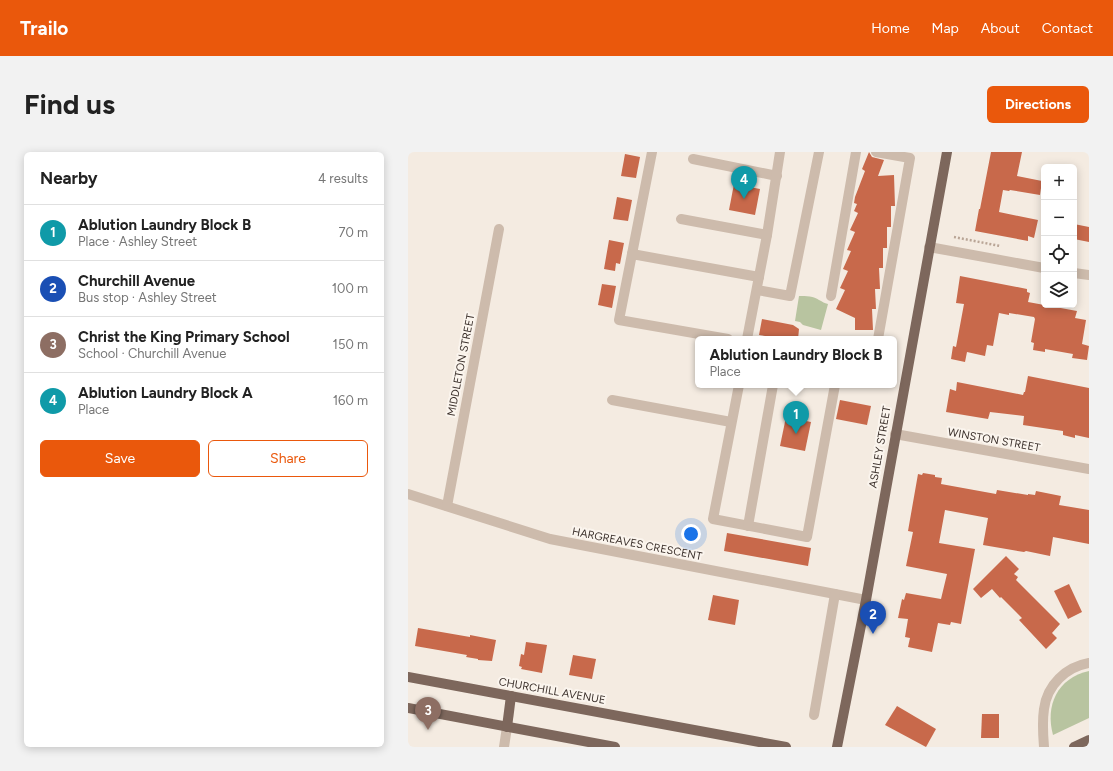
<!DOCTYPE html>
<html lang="en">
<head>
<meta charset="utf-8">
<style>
  body { margin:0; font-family:Figtree,sans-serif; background:#f2f2f2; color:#222 }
  .controls { position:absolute; right:12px; top:12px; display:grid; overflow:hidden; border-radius:6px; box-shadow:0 2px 10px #0003 }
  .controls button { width:36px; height:36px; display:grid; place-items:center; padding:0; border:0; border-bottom:1px solid #e0e0e0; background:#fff; color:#222; font:20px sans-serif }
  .you { position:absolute; left:283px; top:382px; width:14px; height:14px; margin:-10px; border:3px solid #fff; border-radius:50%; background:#1a73e8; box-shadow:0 0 0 6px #1a73e833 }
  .badge { display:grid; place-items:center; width:26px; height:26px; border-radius:50%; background:#ea580c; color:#fff; font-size:13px; font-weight:700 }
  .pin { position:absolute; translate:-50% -33px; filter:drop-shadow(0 1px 2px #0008) }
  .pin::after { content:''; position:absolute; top:21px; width:14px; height:12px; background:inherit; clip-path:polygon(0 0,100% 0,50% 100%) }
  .popup { position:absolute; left:287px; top:184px; width:202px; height:52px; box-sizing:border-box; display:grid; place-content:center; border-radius:6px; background:#fff; filter:drop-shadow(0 1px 3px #0005); font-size:13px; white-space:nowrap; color:#767676 }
  .popup b { font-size:15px; color:#222 }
  .popup::after { content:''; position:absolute; left:50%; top:100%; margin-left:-8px; border:8px solid transparent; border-top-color:#fff }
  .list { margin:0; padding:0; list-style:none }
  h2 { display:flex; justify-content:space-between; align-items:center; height:52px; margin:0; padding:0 16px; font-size:17px }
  h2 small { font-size:13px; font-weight:400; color:#767676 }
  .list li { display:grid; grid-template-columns:26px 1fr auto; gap:12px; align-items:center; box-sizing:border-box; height:56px; padding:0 16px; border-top:1px solid #e0e0e0 }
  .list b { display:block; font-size:15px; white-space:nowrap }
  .list p { margin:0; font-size:13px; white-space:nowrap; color:#767676 }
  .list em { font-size:13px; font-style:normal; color:#767676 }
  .actions { display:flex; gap:8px; padding:12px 16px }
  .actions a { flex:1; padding:9px 0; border:1px solid #ea580c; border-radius:6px; text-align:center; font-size:14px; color:#ea580c }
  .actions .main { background:#ea580c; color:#fff }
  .icon { flex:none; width:22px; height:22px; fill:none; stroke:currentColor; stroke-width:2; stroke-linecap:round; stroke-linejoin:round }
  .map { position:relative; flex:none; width:681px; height:595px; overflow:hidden; border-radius:6px }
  header { display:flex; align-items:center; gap:24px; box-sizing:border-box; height:56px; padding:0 20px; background:#ea580c; color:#fff }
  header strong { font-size:19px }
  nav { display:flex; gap:22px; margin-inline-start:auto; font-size:14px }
  .intro { display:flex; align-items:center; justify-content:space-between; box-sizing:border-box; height:96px; padding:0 24px }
  h1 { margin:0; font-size:28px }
  .button { padding:10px 18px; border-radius:6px; background:#ea580c; color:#fff; font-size:14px; font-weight:700 }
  main { display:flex; gap:24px; padding:0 24px }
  aside { flex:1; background:#fff; border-radius:6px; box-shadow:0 2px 10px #0003 }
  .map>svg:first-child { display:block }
</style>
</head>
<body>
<header>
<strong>Trailo</strong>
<nav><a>Home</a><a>Map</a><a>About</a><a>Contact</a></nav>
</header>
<div class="intro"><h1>Find us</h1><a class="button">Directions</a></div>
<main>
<aside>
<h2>Nearby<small>4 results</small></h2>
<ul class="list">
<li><span class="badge" style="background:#0f9aa8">1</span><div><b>Ablution Laundry Block B</b><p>Place · Ashley Street</p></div><em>70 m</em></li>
<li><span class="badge" style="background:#1a4fb4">2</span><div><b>Churchill Avenue</b><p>Bus stop · Ashley Street</p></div><em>100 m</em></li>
<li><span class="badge" style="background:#8d6e63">3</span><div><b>Christ the King Primary School</b><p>School · Churchill Avenue</p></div><em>150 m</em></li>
<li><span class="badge" style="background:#0f9aa8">4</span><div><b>Ablution Laundry Block A</b><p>Place</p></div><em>160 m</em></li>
</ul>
<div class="actions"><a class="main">Save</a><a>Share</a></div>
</aside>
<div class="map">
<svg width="681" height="595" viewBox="0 0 681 595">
  <rect width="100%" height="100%" fill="#f4ebe1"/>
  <g fill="#b8c4a0">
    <path d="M391,144C398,144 406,144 411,148C415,150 416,151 420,152L413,178L395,173L392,170L387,169Z"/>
    <path d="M681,519V566L645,583C637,554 649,526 681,519Z"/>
  </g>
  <g fill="#c8694b">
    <path d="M461,0L464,5L476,8L470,24L486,23L487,54H483V75H479V96H475V116H471L472,137H467L468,157H464L465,178H447V166L428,157L437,138L432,136L440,119L435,117L443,99L439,98L447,80L442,78L450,61L446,59L449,52L446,51L447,45L457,19L454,17Z"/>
    <path d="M583,0H614L609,24L634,29L632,43L602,38L601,39L595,38L591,60L630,68L626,86L620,84V89L567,79L571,57H572Z"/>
    <path d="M217,2L232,5L228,26L213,24Z"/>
    <path d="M326,32L352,37L347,63L321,58Z"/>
    <path d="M209,45L224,48L220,69L205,67Z"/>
    <path d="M666,72L681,75V90L666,87Z"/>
    <path d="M201,88L216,91L212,112L208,111L207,119L196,117Z"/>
    <path d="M552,124L619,137V140L622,141L620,150L669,159L667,166L678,168L674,192L681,194L679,208L664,206L665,202L637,197V200L625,198L626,191L623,190L627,167L626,165L601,161V163L591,161L585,194L579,193L577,204L559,200L557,210L543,207L545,194L548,195L556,152L548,151Z"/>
    <path d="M194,132L208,134L204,156L190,153Z"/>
    <path d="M354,167L385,173L391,177L390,187H375L351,183Z"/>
    <path d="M620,224L681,236V286L667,283V286L655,283V279L615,273L616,264L582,260L580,267L538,260L542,237L548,239L549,230L615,243L616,240H617Z"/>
    <path d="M432,248L463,254L459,273L428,267Z"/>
    <path d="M378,265L403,270L397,299L372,294Z"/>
    <path d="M515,321L527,323V325L534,326L533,332L588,342L589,338L620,343V342L627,343L628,339L653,344L651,353L681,358V392L645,385L642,404L618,399L616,400L575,393L580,366L537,358L531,391L567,397L553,472L543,470L542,473L530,471L524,500L500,495L502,486L497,485L500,467L490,466L494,447L496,448L498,441L533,447L539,422L498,414L505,380L500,379L510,322L514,323Z"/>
    <path d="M319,381L403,396L400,414L316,399Z"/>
    <path d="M598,404L611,417L606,422L610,425L608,428L652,472L644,481L649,486L638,497L611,468L614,466L593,445L592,446L584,437L573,446L565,437Z"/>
    <path d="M661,432L674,460L660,467L646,439Z"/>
    <path d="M305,443L331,448L327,473L300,468Z"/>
    <path d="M10,476L62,485V483L88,488L84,509L70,508V507L58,505L59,503L7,494Z"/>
    <path d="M118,490L139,493L134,521L113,517L114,515L111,514L113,502L116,503Z"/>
    <path d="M165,503L188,507L184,527L161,523Z"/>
    <path d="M489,554L528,577L518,595L477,573Z"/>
    <path d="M574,562H591V586H573Z"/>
  </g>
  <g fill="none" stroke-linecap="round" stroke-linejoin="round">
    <path stroke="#b9a596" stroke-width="2.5" stroke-dasharray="2 2" stroke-linecap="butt" d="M546,85L592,94"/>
    <g stroke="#cdbbac" stroke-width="10">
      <path d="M468,0L502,6L470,187"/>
      <path d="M285,7L369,24"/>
      <path d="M273,67L359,83"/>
      <path d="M521,95L636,116"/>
      <path d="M224,102L244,0"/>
      <path d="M666,121L681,123"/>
      <path d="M349,138L382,144L411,0"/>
      <path d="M423,144L448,0"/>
      <path d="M320,187L211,168L224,102L351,125"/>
      <path d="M339,187L359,83L372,0"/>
      <path d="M331,233L305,367L399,385L427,233"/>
      <path d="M204,248L323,270"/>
      <path d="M487,282L681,317"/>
      <path d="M0,342L142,387L458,448"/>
      <path d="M39,354L91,77"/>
      <path d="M340,374L365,233"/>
      <path d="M406,563L427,442"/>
      <path d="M96,595L99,575"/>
      <path d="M636,595C635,583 634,570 636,557C639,533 658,515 681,511"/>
    </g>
    <g stroke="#7d675c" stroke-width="10">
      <path d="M0,525L378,595"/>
      <path d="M0,556L207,595"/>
      <path d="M99,575L103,544"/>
      <path d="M429,595L458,448L539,0"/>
      <path d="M666,595L681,588"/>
    </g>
  </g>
  <g text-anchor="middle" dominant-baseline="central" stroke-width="4" stroke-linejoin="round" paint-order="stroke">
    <g font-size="11" fill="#3b302b" stroke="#fbf5ee">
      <text transform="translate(53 213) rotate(-79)">MIDDLETON STREET</text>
      <text transform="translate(586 288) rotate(10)">WINSTON STREET</text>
      <text transform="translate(472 295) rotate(-80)">ASHLEY STREET</text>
      <text transform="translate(229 392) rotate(11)">HARGREAVES CRESCENT</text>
      <text transform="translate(144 539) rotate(10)">CHURCHILL AVENUE</text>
    </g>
  </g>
</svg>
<div class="controls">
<button>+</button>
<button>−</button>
<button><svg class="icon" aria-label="locate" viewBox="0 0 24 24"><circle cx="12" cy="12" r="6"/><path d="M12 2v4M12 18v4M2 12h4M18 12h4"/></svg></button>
<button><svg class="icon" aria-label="layers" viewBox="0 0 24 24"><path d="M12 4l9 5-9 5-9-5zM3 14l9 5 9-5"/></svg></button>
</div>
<div class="you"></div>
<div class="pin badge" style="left:388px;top:282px;background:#0f9aa8">1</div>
<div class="popup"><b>Ablution Laundry Block B</b>Place</div>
<div class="pin badge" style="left:465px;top:482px;background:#1a4fb4">2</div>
<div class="pin badge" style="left:20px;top:578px;background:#8d6e63">3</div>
<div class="pin badge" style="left:336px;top:47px;background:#0f9aa8">4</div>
</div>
</main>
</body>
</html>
